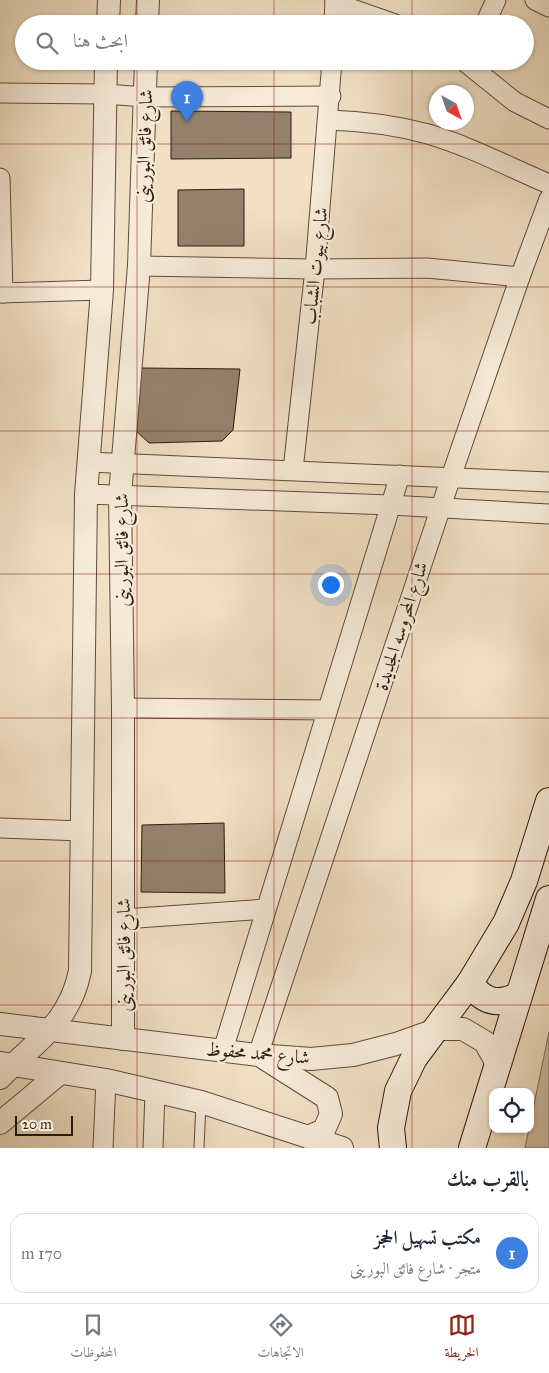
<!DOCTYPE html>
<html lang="ar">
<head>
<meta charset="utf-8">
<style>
  body { margin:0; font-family:"IM FELL Great Primer",Amiri,serif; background:#f2f2f3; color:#1f2937; direction:rtl }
  .controls { position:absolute; right:15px; bottom:15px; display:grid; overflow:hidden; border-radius:10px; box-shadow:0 1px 4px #0004 }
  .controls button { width:45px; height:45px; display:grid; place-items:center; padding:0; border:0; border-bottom:1px solid #e0e1e3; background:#fff; color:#1f2937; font:25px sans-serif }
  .compass { position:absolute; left:429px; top:85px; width:45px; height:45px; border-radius:50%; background:#fff; box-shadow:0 1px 4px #0004; rotate:140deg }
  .scale { position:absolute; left:15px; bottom:12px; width:58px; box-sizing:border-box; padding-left:5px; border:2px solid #2f1b0e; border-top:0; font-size:14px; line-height:18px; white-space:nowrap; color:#2f1b0e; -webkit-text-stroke:4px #f6ebd9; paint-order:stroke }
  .you { position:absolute; left:330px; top:584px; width:18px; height:18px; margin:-12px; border:4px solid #fff; border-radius:50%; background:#1a73e8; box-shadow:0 0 0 8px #1a73e833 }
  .badge { display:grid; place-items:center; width:32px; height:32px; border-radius:50%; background:#8f2418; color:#fff; font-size:16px; font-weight:700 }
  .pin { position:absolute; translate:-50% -41px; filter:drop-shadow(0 1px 2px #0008) }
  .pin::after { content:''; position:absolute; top:26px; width:18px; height:15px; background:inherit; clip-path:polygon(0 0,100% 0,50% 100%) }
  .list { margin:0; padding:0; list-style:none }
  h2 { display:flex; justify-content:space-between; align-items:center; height:65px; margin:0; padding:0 20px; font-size:21px }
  h2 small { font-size:16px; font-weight:400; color:#747a83 }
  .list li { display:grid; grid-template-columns:32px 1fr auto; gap:15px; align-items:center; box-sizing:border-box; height:80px; margin:0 10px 10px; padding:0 10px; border:1px solid #e0e1e3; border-radius:15px }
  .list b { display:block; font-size:19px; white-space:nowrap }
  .list p { margin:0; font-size:16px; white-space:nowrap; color:#747a83 }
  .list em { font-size:16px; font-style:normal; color:#747a83 }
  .icon { flex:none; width:28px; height:28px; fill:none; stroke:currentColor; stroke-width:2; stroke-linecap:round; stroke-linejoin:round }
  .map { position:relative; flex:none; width:549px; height:1148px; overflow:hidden; direction:ltr }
  .search { position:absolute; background:#fff; box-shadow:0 1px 4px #0004; left:15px; right:15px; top:15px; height:55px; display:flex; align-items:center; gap:12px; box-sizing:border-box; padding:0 18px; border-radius:28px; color:#747a83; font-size:19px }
  .sheet { height:155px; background:#fff }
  nav { display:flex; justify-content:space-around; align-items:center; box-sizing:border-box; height:70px; border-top:1px solid #e0e1e3; background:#fff; font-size:14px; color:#747a83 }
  nav a { display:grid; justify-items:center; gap:2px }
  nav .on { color:#8f2418 }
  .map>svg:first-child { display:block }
</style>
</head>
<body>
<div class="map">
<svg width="549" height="1148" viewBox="0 0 549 1148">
  <rect width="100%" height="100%" fill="#f1e0c4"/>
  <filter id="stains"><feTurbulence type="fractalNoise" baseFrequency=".004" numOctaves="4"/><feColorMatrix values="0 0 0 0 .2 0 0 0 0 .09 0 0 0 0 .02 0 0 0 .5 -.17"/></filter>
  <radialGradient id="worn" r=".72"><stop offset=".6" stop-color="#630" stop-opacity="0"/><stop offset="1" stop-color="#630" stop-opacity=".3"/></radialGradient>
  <path fill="#d0bfa5" stroke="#806d5a" d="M549,1032V1148H525Z"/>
  <g fill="#94816d" stroke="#2f1b0e">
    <path d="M171,111L291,112V158L171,159Z"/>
    <path d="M244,189V246H178V190Z"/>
    <path d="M141,368L240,369L233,430L222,441L149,443L135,430Z"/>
    <path d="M224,823L225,893L141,892L142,825Z"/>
  </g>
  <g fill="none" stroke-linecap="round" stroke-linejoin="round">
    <defs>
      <path id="service" d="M199,1148L201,1103"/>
      <g id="minor">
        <path d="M535,0L549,7"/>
        <path d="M335,3L395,24"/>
        <path d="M334,24L335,0"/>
        <path d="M485,24L496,0"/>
        <path d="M464,61L515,102L549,119"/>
        <path d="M0,93L105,94L145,97L331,96"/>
        <path d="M328,120C362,121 395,125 428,134C469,146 509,167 549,184"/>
        <path d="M0,178L3,293"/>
        <path d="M139,266L315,269L427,268L520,277"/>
        <path d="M0,293L102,290"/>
        <path d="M88,462L549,482"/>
        <path d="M293,470L315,269L332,61"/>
        <path d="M86,494L390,505L549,514"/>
        <path d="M123,708L327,710"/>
        <path d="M0,828L82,831"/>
        <path d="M123,919L266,909"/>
        <path d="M223,1050L400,475"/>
        <path d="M258,1055L451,477L520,277L549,199"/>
        <path d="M103,1148L106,1080"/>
        <path d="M153,1148L155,1092"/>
      </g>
      <g id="tertiary">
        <path d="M108,24L109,0"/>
        <path d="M147,24L148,0"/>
        <path d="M0,1024L258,1055L311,1059L353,1055L396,1044L438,1029H463L485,1042L497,1064"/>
        <path d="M123,1039V708L120,495L139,266L146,61"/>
        <path d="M264,1058L327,1098L331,1114L324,1130L308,1137"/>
        <path d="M1,1063L106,1080L201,1102L342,1148"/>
        <path d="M0,1078C35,1041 69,1025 80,971L86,494L102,290L106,61"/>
        <path d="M0,1123L60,1073"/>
      </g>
      <g id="secondary">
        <path d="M470,983C483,1002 498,1006 519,995"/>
        <path d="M393,1148L391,1128L398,1091L414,1058L470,983L506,923L524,881L549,801"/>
        <path d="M472,1148L549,899"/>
      </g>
    </defs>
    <use href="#service" stroke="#604c3c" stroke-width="11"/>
    <use href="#minor" stroke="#604c3c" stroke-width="21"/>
    <use href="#tertiary" stroke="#604c3c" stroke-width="24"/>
    <use href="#secondary" stroke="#2f1b0e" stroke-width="28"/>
    <use href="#service" stroke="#f6ebd9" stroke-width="9"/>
    <use href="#minor" stroke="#f6ebd9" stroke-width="19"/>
    <use href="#tertiary" stroke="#f6ebd9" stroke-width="22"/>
    <use href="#secondary" stroke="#f6ebd9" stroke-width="26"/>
  </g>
  <path fill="none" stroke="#8f2418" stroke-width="1" stroke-opacity="0.55" d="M137,0V24M274,0V24M412,0V24M137,61V1148M274,61V1148M412,61V1148M0,144H549M0,287H549M0,431H549M0,574H549M0,718H549M0,861H549M0,1005H549"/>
  <g text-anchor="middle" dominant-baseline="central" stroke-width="4.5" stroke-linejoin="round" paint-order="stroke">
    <g font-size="19" fill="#2f1b0e" stroke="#f6ebd9">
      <text transform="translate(144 146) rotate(-88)">شارع فائق البورينى</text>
      <text transform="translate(315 266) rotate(-84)">شارع بيوت الشباب</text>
      <text transform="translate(121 550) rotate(-90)">شارع فائق البورينى</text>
      <text transform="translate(401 626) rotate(-72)">شارع المحروسه الجديدة</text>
      <text transform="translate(123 955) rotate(-90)">شارع فائق البورينى</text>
      <text transform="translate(258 1053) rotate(5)">شارع محمد محفوظ</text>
    </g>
  </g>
  <rect width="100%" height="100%" filter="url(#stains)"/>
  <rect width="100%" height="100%" fill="url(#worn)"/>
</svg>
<div class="controls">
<button><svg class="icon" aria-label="locate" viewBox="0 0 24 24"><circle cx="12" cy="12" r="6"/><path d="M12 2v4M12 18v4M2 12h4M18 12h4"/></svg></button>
</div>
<svg class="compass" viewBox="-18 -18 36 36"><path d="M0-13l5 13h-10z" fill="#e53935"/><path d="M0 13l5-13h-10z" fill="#747a83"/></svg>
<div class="scale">20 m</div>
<div class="you"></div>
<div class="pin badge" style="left:187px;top:122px;background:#3f7fe0">1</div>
<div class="search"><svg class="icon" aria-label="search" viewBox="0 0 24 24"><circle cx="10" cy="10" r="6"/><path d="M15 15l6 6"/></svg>ابحث هنا</div>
</div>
<section class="sheet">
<h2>بالقرب منك<small></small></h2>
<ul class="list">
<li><span class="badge" style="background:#3f7fe0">1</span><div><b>مكتب تسهيل الحجز</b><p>متجر · شارع فائق البورينى</p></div><em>170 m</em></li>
</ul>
</section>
<nav>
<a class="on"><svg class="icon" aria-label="map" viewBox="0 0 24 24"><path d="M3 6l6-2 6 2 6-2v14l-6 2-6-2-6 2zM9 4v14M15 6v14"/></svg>الخريطة</a>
<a><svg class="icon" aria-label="directions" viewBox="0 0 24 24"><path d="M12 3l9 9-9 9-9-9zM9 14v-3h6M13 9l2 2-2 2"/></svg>الاتجاهات</a>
<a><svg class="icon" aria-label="saved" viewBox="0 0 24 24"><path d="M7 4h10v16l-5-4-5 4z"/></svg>المحفوظات</a>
</nav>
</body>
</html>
